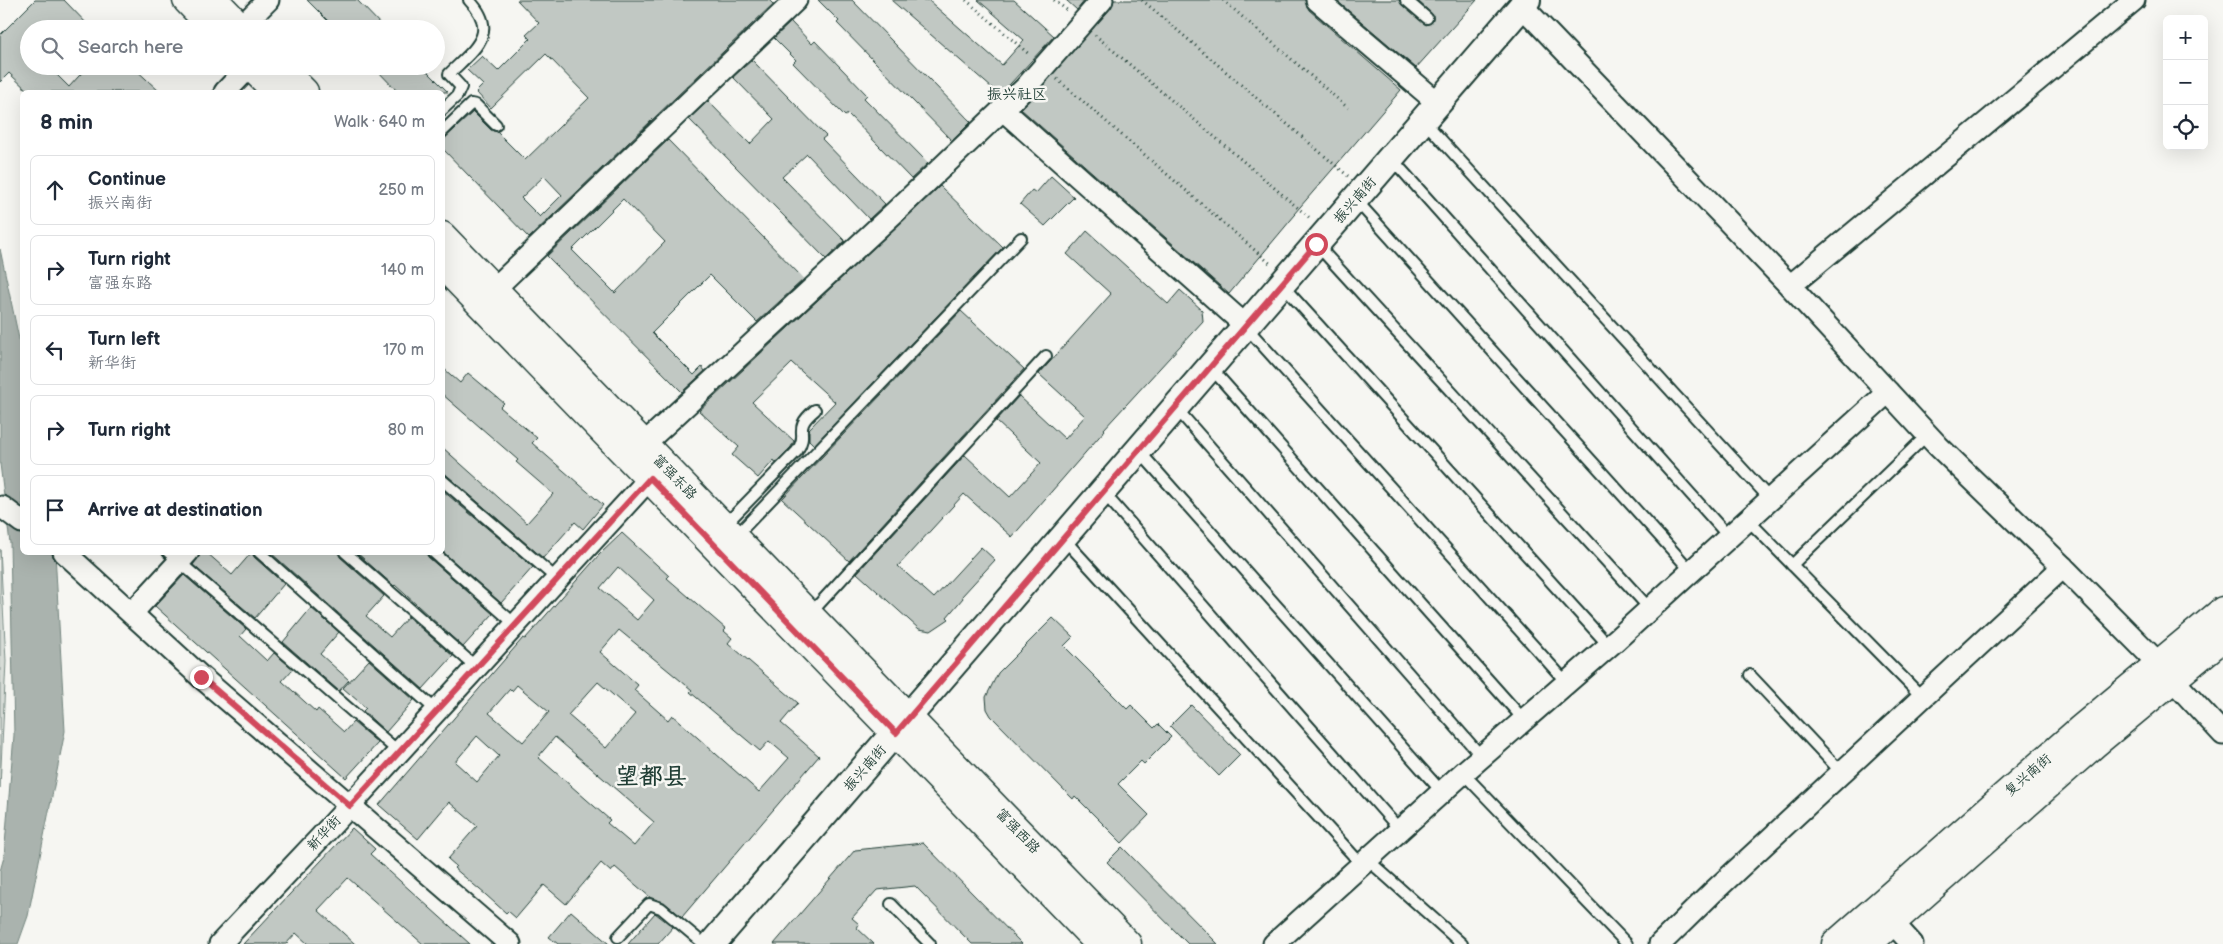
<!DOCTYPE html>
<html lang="en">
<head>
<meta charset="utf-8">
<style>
  body { margin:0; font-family:"Balsamiq Sans","LXGW WenKai TC",sans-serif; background:#f2f2f3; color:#1f2937 }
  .controls { position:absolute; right:15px; top:15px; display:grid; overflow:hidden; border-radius:8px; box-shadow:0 5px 20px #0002 }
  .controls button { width:45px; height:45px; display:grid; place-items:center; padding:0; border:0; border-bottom:1px solid #e0e1e3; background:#fff; color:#1f2937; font:25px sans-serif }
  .stop { position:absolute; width:15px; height:15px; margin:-11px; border:4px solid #d1495b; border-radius:50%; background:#fff }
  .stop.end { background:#d1495b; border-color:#fff; box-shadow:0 1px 5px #0008 }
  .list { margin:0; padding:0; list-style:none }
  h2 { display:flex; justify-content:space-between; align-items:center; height:65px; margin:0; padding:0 20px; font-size:21px }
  h2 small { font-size:16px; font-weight:400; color:#747a83 }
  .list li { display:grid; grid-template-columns:32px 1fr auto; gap:15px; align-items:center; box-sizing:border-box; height:70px; margin:0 10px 10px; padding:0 10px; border:1px solid #e0e1e3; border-radius:8px }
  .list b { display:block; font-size:19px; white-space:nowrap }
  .list p { margin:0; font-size:16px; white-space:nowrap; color:#747a83 }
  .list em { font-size:16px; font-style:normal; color:#747a83 }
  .icon { flex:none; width:28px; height:28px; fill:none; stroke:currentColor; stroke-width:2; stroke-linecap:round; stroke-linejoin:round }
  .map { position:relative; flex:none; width:2223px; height:944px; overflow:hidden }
  .search { position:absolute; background:#fff; box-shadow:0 5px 20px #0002; left:20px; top:20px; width:425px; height:55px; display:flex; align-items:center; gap:12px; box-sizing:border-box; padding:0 18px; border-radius:28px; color:#747a83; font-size:19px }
  .panel { position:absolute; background:#fff; box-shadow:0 5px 20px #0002; left:20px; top:90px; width:425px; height:465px; border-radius:8px }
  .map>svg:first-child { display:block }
</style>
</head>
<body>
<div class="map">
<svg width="2223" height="944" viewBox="0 0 2223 944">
  <rect width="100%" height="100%" fill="#f6f6f2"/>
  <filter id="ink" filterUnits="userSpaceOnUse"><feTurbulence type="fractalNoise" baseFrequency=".02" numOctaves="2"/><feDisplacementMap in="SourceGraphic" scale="10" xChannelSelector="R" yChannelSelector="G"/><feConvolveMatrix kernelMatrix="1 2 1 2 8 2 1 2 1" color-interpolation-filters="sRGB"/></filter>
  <g filter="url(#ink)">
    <path fill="#d6dbd6" stroke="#7a8c85" d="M0,549L6,661L0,788Z"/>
    <path fill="#aab3ae" stroke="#72847d" d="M0,249L22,353V552L55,553L65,731L28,916L18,944H0V871L4,857L14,735L10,543L0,464Z"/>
    <g fill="#c1c8c3" stroke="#1f3d34" fill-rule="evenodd">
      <path d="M35,0H64L92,29H29V66H48L69,87L88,66H132L160,92H29L9,73L0,82V35Z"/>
      <path d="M307,0H357L385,29H336Z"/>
      <path d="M517,0H769L773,4L529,238L442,148V141L473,112L491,130L497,132L525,160L589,98L546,54L491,108L476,92L483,85L467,70L482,56L498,71L530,39L526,35L539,23ZM544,176L562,195L540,217L521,198Z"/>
      <path d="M818,0H852L971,122L952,141L837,23L839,21Z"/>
      <path d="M891,0H928L1002,65L1024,40L978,0H1014L1054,36L1000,95Z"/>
      <path d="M1066,0H1085L1077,10Z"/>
      <path d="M1114,0H1305L1309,10L1401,90L1294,214L1295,215L1229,294L1021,109L1111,8Z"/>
      <path d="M1336,0H1399L1402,5L1426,25L1432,22L1433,15L1417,0H1477L1416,68Z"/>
      <path d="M791,22L812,44L815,41L867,95L864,98L928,163L911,179L848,114L845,116L793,63L796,60L774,38Z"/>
      <path d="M752,60L826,136L822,139L885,204L869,219L807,154L782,177L845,241L826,259L689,119L708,101L750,144L774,119L733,77Z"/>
      <path d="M373,66H422L448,92H398Z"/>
      <path d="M668,140L804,279L757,322L710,275L652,333L694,375L702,367L705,371L682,392L547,256ZM623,199L665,242L615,293L572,250Z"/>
      <path d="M1051,176L1074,197L1045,226L1020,204L1032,190L1036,193Z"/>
      <path d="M940,186L1003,247L814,445L809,440V429L835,402L792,363L752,402L794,441L791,447L776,463L774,460L758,478L732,455L739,447L699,411Z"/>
      <path d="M1087,231L1168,304L1180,290L1202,310L1203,321L1104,429L1105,430L1012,537L964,494L898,566L934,598L981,547L995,560L962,596L963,598L947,617L949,619L931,631L919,629L857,573L965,455L1010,497L1041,463L996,421L1019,396L1065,439L1085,416L1039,374L1111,294L1067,254Z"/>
      <path d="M961,311L1024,369L849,561L782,499Z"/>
      <path d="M442,367L460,383L468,373L504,403L500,407L537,438L532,443L603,505L583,529L575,522L543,558L442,471V447L527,523L553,494L516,462L518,460L442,394Z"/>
      <path d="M442,490L533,567L501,603L442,551Z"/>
      <path d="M622,533L669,576L667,578L726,629L724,631L732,638L728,643L798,703L781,723L819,756L682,917L665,903L651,898L615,867L611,872L601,863L566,904L544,885L516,918L508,911L506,913L486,895L454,868L456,866L448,859L477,826L449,802L418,839L379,805L523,638L525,639L599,555ZM618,567L654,600L637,620L600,588ZM619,630L692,690L690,692L760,751L769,741L789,758L759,792L672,715L668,720L634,690L638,685L600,652ZM598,682L635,714L606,748L568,715ZM517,685L549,712L523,742L489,713L510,689L512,691ZM477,736L499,756L477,782L455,762ZM555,737L654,822L634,846L607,823L610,820L538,757Z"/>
      <path d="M202,552H206L232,575L252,552L254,557L284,584L255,618L193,565Z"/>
      <path d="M270,552H338L340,557L384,596L366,616L390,637L408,617L453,656L423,689Z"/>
      <path d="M356,552H426L428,557L493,614L463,647L395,585L394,586Z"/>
      <path d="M184,575L246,629L240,636L267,661L274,653L293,669L282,681L316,712L318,709L344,732L353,722L378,743L346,778L155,606Z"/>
      <path d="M311,608L339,632L320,654L349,680L339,691L283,642Z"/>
      <path d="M1053,618L1073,637L1064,646L1127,709L1131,705L1154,728L1158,724L1171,737L1144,764L1141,761L1118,784L1149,815L1122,843L1075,796L1073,799L991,716L987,709L986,697L998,673Z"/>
      <path d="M369,660L414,700L386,732L363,711L366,708L343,688Z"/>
      <path d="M1191,705L1240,755L1219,776L1170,726Z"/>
      <path d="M352,828L375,849L370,854L470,944H423L348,878L318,910L355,944H308L296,933L286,944H243Z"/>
      <path d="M923,843L1022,944H972L915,886L877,890L852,918L859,924L857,928L874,944H774L855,850Z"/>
      <path d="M1122,847L1218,944H1188L1107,862Z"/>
      <path d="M571,911L609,944H558L549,937Z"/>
      <path d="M655,913L673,927L658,944H628Z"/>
    </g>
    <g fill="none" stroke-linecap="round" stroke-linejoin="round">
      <defs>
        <g id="service">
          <path d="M1406,0L1427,18"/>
          <path d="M442,110L457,96L461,87L449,74C473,50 501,33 469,0"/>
          <path d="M1423,120L1770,499"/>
          <path d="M442,132L471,104L476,105L496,125"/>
          <path d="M1392,159L1729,537"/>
          <path d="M1355,199L1691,571"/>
          <path d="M1317,245L1650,609"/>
          <path d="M1283,286L1609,646"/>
          <path d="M1246,327L1567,683"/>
          <path d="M1211,368L1524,720"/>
          <path d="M1176,408L1482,757"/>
          <path d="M1139,451L1442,792"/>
          <path d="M442,480L557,579"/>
          <path d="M1103,492L1400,830"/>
          <path d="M1748,520L1923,698"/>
          <path d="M724,526L797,451C810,431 791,430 815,410"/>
          <path d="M735,537L1021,238"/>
          <path d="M1063,538L1362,865"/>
          <path d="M168,552L399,752"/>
          <path d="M259,552L437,711"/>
          <path d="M345,552L476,667"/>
          <path d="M433,552L516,625"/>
          <path d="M1792,565L1927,435"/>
          <path d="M810,614L1046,356"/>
          <path d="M1750,675L1842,773"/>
          <path d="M1463,773L1627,944"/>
          <path d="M1368,860L1462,944"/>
          <path d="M891,904L930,944"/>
          <path d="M618,937L649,904L661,908L704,944"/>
        </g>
        <g id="minor">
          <path d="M1317,0L1438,103"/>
          <path d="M1522,6L1790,286L1938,446L2063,567L2159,664"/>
          <path d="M241,27L268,0"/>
          <path d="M225,92L250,66"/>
          <path d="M1002,109L1246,326"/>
          <path d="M1790,286L2134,0"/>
          <path d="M494,289L796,0"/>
          <path d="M644,444L895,212L1026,87L1102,0"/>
          <path d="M2,507L22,522"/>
          <path d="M64,552L201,677L510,944"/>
          <path d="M132,613L188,552"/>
          <path d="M2172,679L2223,734"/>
          <path d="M1892,922L1912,944"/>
          <path d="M220,944L320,838L650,478"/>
          <path d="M1274,944L1463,773L1617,639L1888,392"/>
          <path d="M1660,944L1713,892L2063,567"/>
        </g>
        <path id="tertiary" d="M712,944L1527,0"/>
        <g id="secondary">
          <path d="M187,0L215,29"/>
          <path d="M214,0L242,29"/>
          <path d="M251,66L277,92"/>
          <path d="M278,66L304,92"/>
          <path d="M442,236L1127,944"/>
          <path d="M442,264L1100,944"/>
          <path d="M1836,944L2081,729L2223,611"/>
          <path d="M1867,944L2094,744L2223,637"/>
        </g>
      </defs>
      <use href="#service" stroke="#1f3d34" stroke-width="14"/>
      <use href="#minor" stroke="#1f3d34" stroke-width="25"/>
      <use href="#tertiary" stroke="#1f3d34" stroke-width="30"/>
      <use href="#secondary" stroke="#1f3d34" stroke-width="31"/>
      <g stroke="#1f3d34" stroke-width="3" stroke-dasharray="1 4" stroke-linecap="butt">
        <path d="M966,0L1030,55"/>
        <path d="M1054,0L1068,11"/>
        <path d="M1142,0L1348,176"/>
        <path d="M1223,0L1348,108"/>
        <path d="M1095,35L1311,219"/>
        <path d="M1057,79L1272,265"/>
      </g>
      <use href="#service" stroke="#f6f6f2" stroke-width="10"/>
      <use href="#minor" stroke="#f6f6f2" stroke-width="21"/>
      <use href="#tertiary" stroke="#f6f6f2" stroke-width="26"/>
      <use href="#secondary" stroke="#f6f6f2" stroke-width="28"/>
    </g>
  </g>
  <g fill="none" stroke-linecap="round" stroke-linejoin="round" filter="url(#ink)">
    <path stroke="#d1495b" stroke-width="6" d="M201,677L350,806L650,478L896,733L1316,244"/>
  </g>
  <g text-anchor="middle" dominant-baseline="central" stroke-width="5" stroke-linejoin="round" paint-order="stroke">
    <g font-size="14" fill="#1f3d34" stroke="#f6f6f2">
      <text transform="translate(1355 200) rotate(-49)">振兴南街</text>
      <text transform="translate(675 477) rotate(46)">富强东路</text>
      <text transform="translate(865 768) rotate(-49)">振兴南街</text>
      <text transform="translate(2028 775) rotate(-41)">复兴南街</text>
      <text transform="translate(1018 831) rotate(46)">富强西路</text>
      <text transform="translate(324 833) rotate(-47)">新华街</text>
    </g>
    <g font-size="15" fill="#1f3d34" stroke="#f6f6f2">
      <text x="1017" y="94">振兴社区</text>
    </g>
    <g font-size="24" font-weight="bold" fill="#1f3d34" stroke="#f6f6f2">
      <text x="651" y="776">望都县</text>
    </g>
  </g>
</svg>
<div class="controls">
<button>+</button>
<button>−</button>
<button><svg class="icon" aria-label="locate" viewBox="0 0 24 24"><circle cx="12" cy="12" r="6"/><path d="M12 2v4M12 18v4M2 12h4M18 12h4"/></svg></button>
</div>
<div class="stop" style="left:1316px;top:244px"></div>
<div class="stop end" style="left:201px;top:677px"></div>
<div class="search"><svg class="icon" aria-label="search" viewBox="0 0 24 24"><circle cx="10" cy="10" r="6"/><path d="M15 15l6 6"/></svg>Search here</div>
<section class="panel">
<h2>8 min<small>Walk · 640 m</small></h2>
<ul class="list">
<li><svg class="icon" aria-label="ahead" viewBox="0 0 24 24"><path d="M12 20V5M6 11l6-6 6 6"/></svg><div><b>Continue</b><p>振兴南街</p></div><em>250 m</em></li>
<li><svg class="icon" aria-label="right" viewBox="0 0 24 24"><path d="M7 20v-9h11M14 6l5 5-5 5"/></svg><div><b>Turn right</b><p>富强东路</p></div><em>140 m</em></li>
<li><svg class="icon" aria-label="left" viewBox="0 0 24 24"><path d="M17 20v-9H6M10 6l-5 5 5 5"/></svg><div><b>Turn left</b><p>新华街</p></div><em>170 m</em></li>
<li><svg class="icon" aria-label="right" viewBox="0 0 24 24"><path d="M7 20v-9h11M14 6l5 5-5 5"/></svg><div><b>Turn right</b></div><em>80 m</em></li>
<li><svg class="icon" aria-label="arrive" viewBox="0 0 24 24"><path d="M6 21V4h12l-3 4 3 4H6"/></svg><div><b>Arrive at destination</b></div></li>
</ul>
</section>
</div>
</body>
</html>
